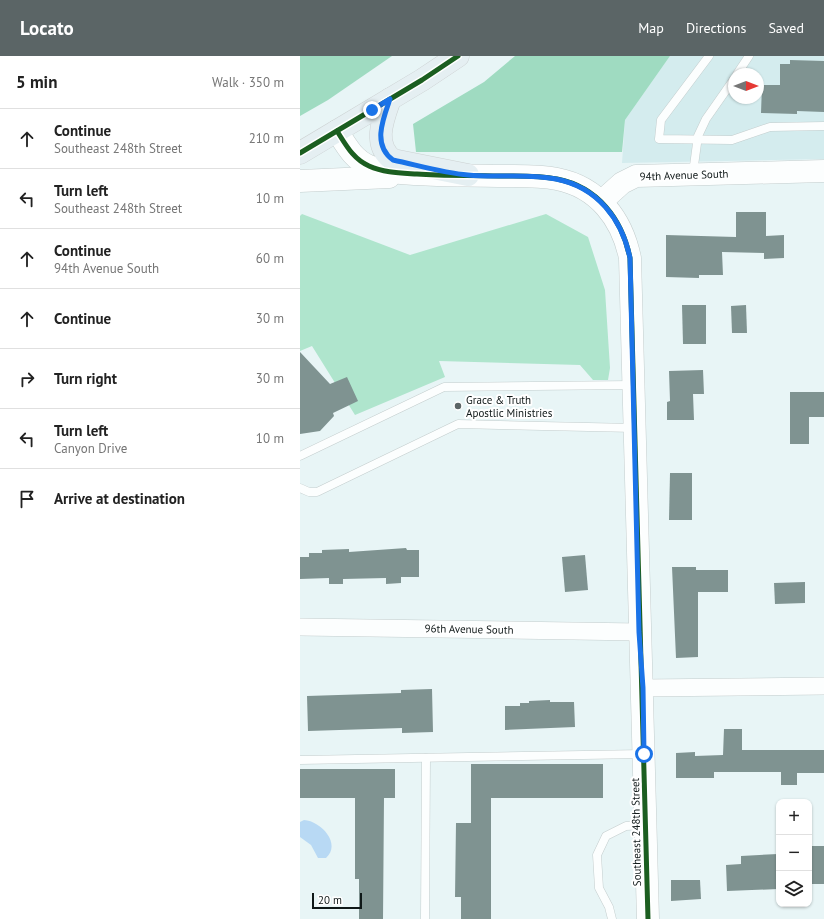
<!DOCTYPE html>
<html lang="en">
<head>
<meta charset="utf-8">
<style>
  body { margin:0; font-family:"PT Sans",sans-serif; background:#f6f6f6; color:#222 }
  .controls { position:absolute; right:12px; bottom:12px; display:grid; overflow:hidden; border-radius:8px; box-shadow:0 1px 3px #0004 }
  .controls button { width:36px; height:36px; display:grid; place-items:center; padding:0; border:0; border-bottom:1px solid #e0e0e0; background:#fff; color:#222; font:20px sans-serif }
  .compass { position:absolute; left:428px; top:12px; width:36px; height:36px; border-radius:50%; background:#fff; box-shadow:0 1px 3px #0004; rotate:90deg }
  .scale { position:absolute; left:12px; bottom:10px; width:50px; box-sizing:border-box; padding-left:4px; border:2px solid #0f1818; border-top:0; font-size:11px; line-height:14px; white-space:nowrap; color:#0f1818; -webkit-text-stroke:3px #fff; paint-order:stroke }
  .stop { position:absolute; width:12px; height:12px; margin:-9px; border:3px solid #1a73e8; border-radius:50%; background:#fff }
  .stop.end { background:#1a73e8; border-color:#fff; box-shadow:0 1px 4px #0008 }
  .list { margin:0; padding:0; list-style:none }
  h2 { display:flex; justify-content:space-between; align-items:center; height:52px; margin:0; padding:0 16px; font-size:17px }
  h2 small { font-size:13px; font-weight:400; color:#767676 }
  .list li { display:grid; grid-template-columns:26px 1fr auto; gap:12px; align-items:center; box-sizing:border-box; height:60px; padding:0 16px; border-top:1px solid #e0e0e0 }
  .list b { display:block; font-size:15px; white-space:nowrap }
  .list p { margin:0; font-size:13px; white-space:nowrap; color:#767676 }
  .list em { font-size:13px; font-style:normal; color:#767676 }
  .icon { flex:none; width:22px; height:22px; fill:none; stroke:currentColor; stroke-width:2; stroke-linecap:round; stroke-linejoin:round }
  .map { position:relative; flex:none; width:524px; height:863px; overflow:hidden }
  header { display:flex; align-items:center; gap:24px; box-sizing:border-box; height:56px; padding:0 20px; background:#5b6566; color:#fff }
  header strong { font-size:19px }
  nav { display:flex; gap:22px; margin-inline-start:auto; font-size:14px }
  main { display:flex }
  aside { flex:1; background:#fff }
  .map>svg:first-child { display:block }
</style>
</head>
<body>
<header>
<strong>Locato</strong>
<nav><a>Map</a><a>Directions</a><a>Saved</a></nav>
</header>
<main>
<aside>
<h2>5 min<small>Walk · 350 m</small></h2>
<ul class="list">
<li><svg class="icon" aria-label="ahead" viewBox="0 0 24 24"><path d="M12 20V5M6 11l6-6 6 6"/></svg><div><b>Continue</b><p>Southeast 248th Street</p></div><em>210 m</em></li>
<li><svg class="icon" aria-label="left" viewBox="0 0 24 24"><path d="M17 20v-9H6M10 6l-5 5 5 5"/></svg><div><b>Turn left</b><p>Southeast 248th Street</p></div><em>10 m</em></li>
<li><svg class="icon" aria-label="ahead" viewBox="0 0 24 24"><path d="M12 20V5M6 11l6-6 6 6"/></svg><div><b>Continue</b><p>94th Avenue South</p></div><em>60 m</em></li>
<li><svg class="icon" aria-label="ahead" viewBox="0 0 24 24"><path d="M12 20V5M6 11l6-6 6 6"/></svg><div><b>Continue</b></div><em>30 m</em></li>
<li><svg class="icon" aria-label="right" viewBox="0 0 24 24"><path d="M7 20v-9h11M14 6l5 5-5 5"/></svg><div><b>Turn right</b></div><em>30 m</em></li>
<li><svg class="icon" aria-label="left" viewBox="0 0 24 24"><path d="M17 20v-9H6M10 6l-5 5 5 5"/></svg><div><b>Turn left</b><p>Canyon Drive</p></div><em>10 m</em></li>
<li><svg class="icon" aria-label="arrive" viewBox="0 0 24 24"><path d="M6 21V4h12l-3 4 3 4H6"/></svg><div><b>Arrive at destination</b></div></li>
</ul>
</aside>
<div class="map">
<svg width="524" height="863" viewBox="0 0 524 863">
  <rect width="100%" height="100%" fill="#e8f5f6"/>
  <path fill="#d4ecee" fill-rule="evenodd" d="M370,0H524V103L322,107L325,64ZM434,18H458V42H434Z"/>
  <path fill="#afe5cd" d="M2,158L110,199L246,158L288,181L305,234L310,312L308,324H293L280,309L139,305L145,321L55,359L12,290L0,295V160Z"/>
  <g fill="#9fdbc1">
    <path d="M0,0H92L28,44L0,60Z"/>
    <path d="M215,0H370L325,64L322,96H116L113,68L184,26Z"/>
  </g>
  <path fill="#b8d9f4" d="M4,764C21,765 42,788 26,802H18L11,789L0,781V766Z"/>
  <g fill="#7f9391">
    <path d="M490,4L524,5V56L497,55V58L461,57L462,29H480V8H490Z"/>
    <path d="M436,156H466V180L484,179V202L464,203V197L422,196L423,219H399V222L366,221V179L436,181Z"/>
    <path d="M382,249H406V288H383Z"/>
    <path d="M446,249L447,277H432L431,250Z"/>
    <path d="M0,296L30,328L47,321L58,345L33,357L34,360L20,375L0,378Z"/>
    <path d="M403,314L404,338H393L394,364H367V346L370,345L369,315Z"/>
    <path d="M490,336H524V361H509V388H490Z"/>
    <path d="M370,417H392V464H369Z"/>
    <path d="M106,492L107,494H119V521H101V527L86,528V522L43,523V528H29V522L0,523V501H9V497H22V494L49,493V496Z"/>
    <path d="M285,499L288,534L265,536L262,501Z"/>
    <path d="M372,511H396V514H428V536H398V601L376,602Z"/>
    <path d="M505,526V547L475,548L474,527Z"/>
    <path d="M132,633L133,676L102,677V672L8,675L7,640L101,637V634Z"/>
    <path d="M250,644V646H274L275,671L205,674V650H220V647H229V645Z"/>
    <path d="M424,673H442V694H524V717H497V729H481V716H414V722H376V697L395,696V700L423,699Z"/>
    <path d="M171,708H303V742H191V863H161V841H155L156,767H171Z"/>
    <path d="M0,713H95V742H84L83,863H59V823H55V742H0Z"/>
    <rect x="509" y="790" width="15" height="38"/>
    <path d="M478,798V833L427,835L426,809L441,808V800Z"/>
    <path d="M371,824H400L401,843L371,845Z"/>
  </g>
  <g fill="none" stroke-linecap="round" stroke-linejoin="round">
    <defs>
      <g id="lane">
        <path d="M409,0L361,64L359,83L432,84L470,71L524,70"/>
        <path d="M437,18L449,0"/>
        <path d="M393,117L398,80L406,63L434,23"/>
        <path d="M0,400L144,331L332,329"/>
        <path d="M0,432L9,436H17L158,368L334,372"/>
        <path d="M0,704L343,698"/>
        <path d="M125,863L126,702"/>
        <path d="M312,863L309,851L299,832L297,799L306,780L326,770L345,769"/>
      </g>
      <g id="street">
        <path d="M0,571L339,576"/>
        <path d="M343,632L524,630"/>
      </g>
      <g id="secondary">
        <path d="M37,75C46,89 53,103 69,110C84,117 101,117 117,118C144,120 172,119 199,120C218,120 238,119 257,123C298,131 322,163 330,202L348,863"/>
        <path d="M0,125L89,121"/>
        <path d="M302,145L322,127L336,120L524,115"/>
      </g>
      <g id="primary">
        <path d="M90,43C83,63 72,89 93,104L168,119"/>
        <path d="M0,97L122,24L158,0"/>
      </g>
    </defs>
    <use href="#lane" stroke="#c3cdcd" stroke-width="9"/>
    <use href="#street" stroke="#c3cdcd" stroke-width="18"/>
    <use href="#secondary" stroke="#c3cdcd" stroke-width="23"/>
    <use href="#primary" stroke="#ccd1d2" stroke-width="23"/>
    <use href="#lane" stroke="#fcfefe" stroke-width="8"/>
    <use href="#street" stroke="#fcfefe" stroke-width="17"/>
    <use href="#secondary" stroke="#fcfefe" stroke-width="22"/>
    <use href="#primary" stroke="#e5eff2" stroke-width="22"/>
    <defs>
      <g id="cycleway">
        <path d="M37,75C46,89 53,103 69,110C84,117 101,117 117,118C144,120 172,119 199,120C218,120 238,119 257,123C298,131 322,163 330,202L348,863"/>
        <path d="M0,97L122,24L158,0"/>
      </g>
    </defs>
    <use href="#cycleway" stroke="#fff" stroke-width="8"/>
    <use href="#cycleway" stroke="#1b5e20" stroke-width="5"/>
  </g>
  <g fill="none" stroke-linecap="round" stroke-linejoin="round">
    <path stroke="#1a73e8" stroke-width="5" d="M72,54L90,43C83,63 72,89 93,104C117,109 143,117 168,119C197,122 227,117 256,123C297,131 322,163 330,202L339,576L343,632L344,698"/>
  </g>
  <circle fill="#5b6566" stroke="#fff" stroke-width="1.5" cx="158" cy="350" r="4"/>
  <g text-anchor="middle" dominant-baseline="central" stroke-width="4" stroke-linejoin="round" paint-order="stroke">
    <g font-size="11" fill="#0f1818" stroke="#fff">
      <text transform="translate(384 119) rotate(-2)">94th Avenue South</text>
      <text transform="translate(169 573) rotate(1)">96th Avenue South</text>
      <text transform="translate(336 776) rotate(-91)">Southeast 248th Street</text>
    </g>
    <g font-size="11" fill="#0f1818" stroke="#fff" text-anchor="start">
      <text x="166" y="344">Grace &amp; Truth<tspan x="166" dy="13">Apostlic Ministries</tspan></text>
    </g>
  </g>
</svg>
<div class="controls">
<button>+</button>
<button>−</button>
<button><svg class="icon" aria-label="layers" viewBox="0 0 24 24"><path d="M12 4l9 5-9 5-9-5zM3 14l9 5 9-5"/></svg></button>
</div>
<svg class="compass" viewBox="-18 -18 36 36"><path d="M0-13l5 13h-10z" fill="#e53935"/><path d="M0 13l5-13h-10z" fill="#767676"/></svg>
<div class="scale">20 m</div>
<div class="stop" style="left:344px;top:698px"></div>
<div class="stop end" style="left:72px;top:54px"></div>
</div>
</main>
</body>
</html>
